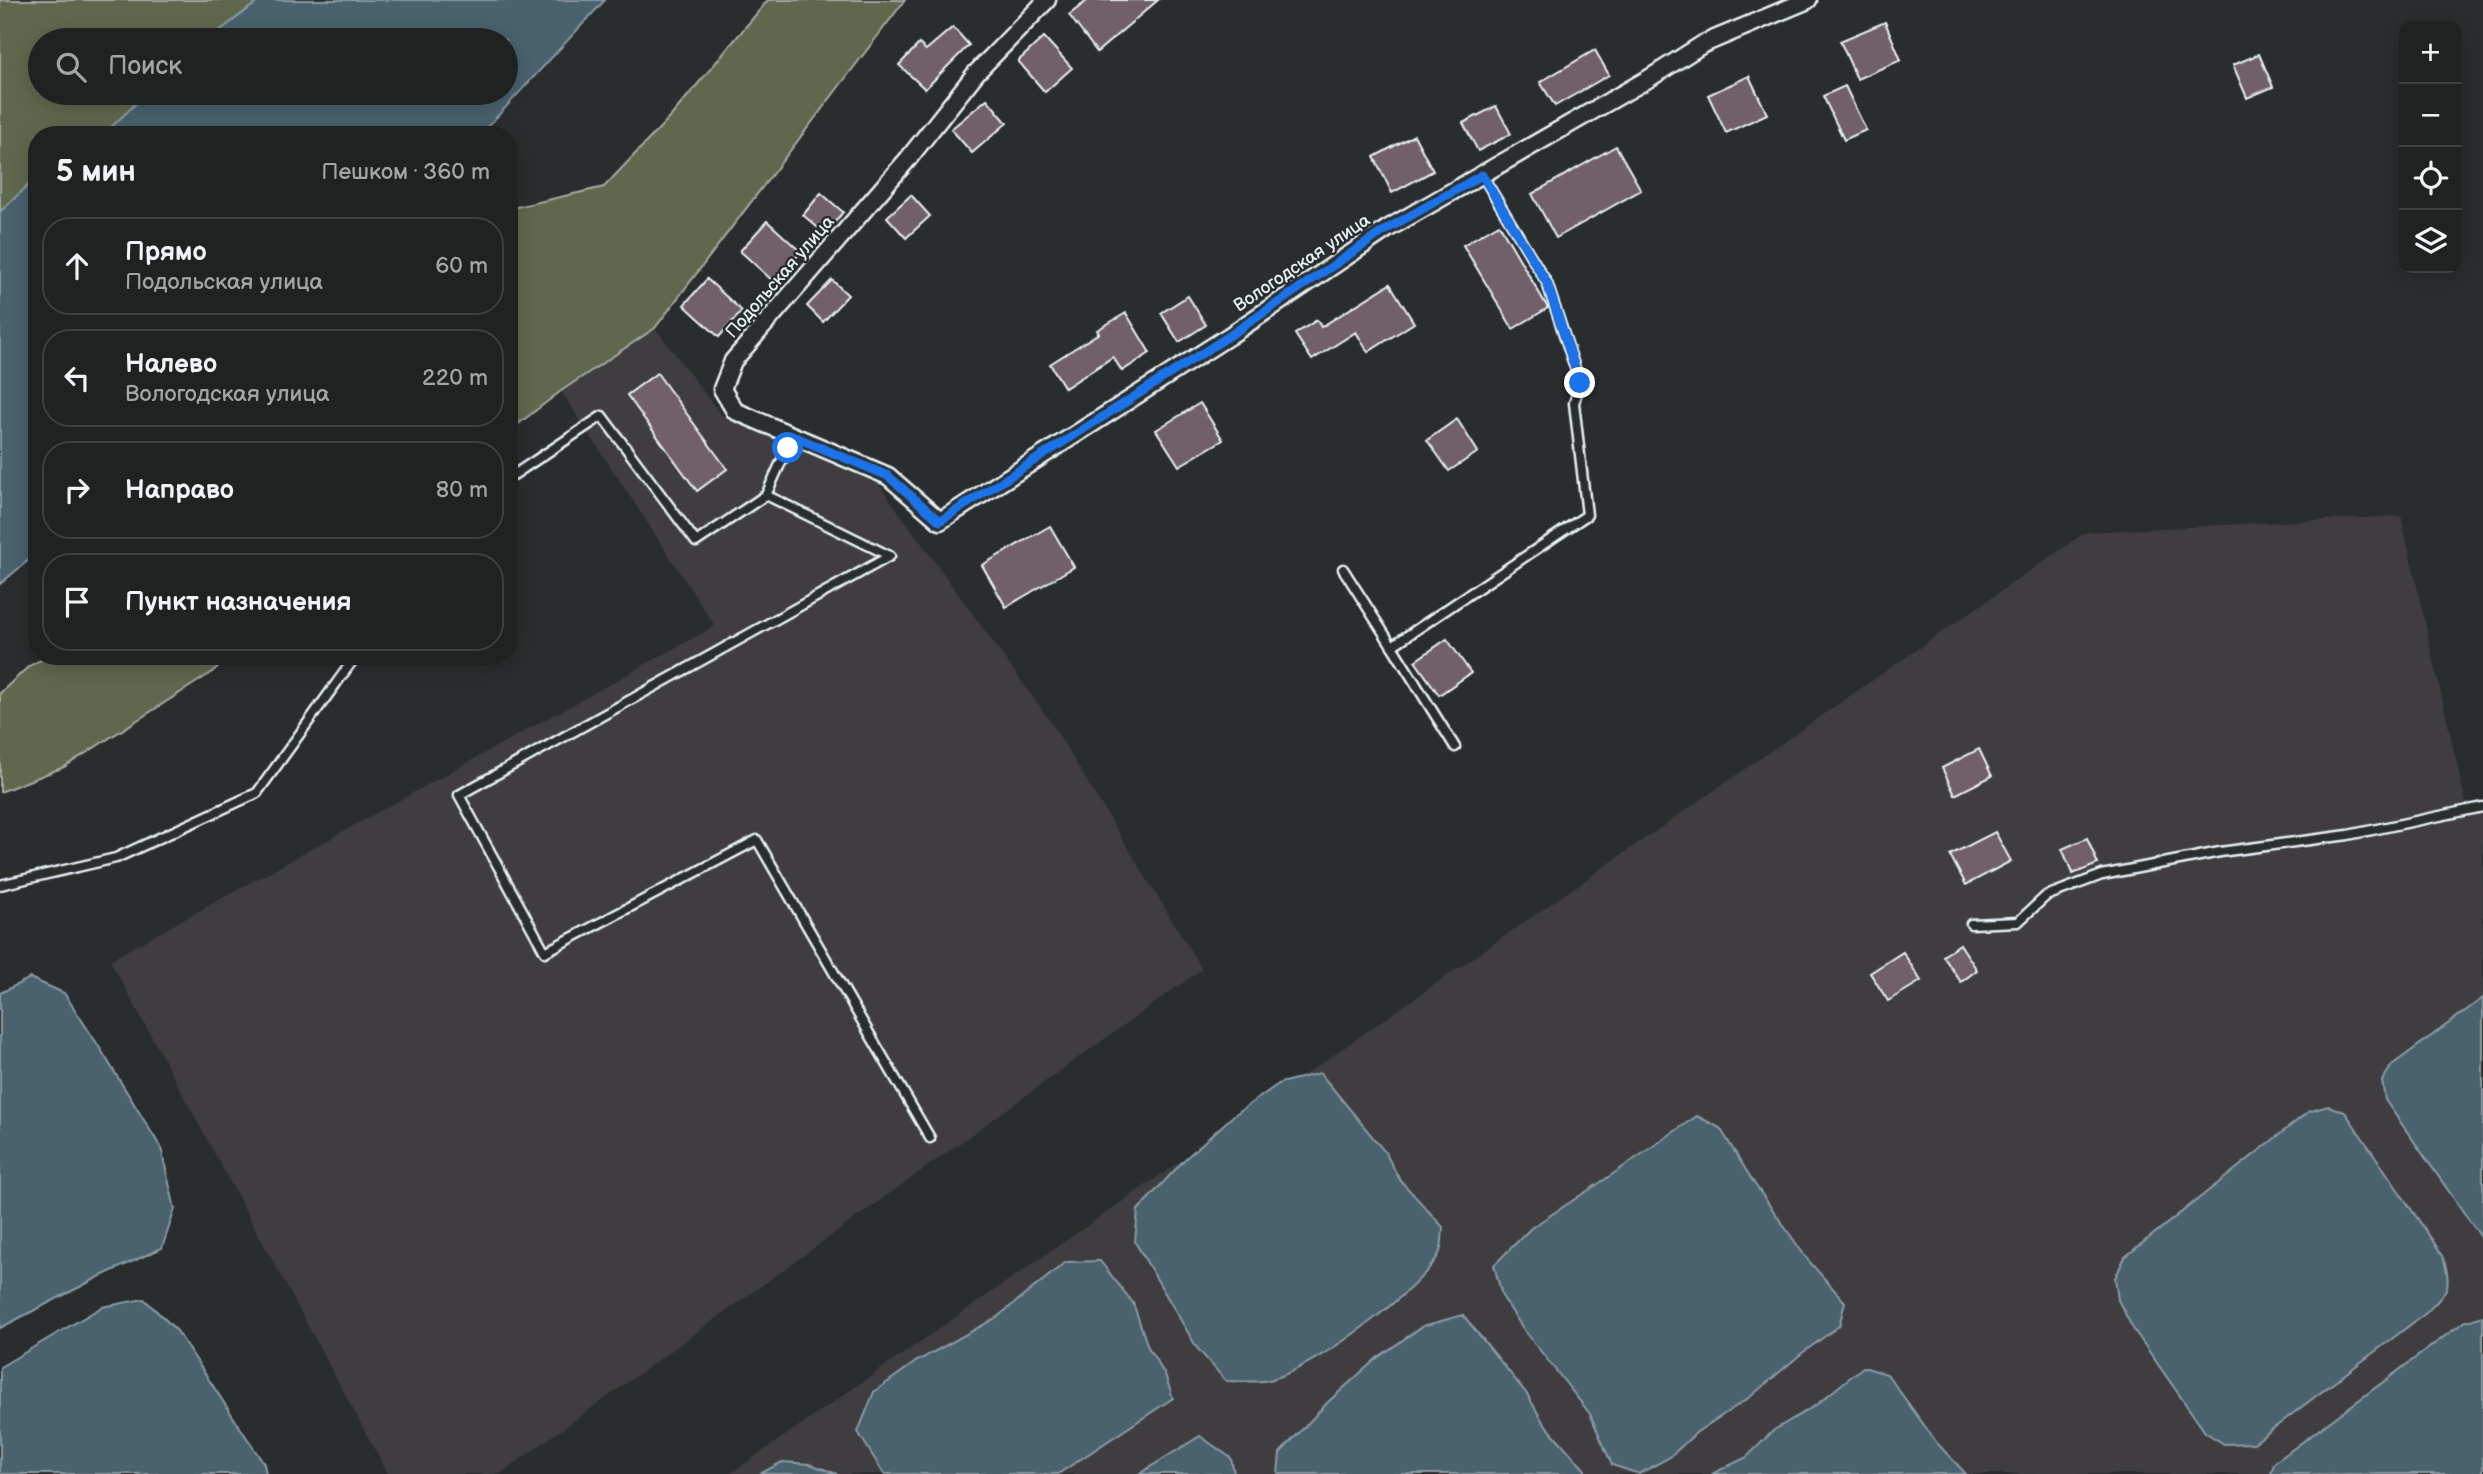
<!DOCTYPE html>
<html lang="ru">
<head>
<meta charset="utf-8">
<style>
  body { margin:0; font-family:"Balsamiq Sans",sans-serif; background:#282a2a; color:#f1f3f6 }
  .controls { position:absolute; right:21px; top:21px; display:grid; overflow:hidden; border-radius:14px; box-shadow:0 4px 18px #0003 }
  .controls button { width:63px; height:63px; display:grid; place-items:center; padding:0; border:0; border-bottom:2px solid #3d3f40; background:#202222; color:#f1f3f6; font:35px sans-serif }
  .stop { position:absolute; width:21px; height:21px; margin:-16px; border:5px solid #1a73e8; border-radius:50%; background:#fff }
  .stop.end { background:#1a73e8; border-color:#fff; box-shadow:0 2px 7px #0008 }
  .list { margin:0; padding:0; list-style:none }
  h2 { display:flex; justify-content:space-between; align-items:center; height:91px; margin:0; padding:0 28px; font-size:30px }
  h2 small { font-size:23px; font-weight:400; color:#a2a4a5 }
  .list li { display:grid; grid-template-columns:46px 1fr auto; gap:21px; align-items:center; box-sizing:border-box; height:98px; margin:0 14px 14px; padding:0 14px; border:2px solid #3d3f40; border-radius:28px }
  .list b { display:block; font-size:26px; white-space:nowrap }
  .list p { margin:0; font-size:23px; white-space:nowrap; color:#a2a4a5 }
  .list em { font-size:23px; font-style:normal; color:#a2a4a5 }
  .icon { flex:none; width:38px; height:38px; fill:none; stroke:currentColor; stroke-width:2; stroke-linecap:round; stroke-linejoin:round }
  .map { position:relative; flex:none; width:2483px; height:1474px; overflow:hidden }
  .search { position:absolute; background:#202222; box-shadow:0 4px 18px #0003; left:28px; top:28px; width:490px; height:77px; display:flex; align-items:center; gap:18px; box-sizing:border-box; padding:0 24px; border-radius:38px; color:#a2a4a5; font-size:26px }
  .panel { position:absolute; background:#202222; box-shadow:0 4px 18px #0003; left:28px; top:126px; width:490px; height:539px; border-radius:28px }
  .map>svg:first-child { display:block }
</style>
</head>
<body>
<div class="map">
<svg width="2483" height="1474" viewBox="0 0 2483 1474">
  <rect width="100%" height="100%" fill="#2a2d2e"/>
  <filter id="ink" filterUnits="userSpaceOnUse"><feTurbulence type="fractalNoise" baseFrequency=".0143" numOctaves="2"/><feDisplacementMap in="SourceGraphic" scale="14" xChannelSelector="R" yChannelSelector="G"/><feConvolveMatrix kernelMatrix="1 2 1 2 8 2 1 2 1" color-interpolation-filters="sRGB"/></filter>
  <g filter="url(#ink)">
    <g fill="#403c3f">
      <path d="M655,328L721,415L878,483L1050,721L1202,969L500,1474H388L110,960L715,626L561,391Z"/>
      <path d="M2401,516L2466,804L2483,801V1474H730L2086,532Z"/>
    </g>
    <g fill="#5e674e" stroke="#a3aca3" stroke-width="2">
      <path d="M0,0H260L208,40H40V93H147L103,135H37V177L0,212Z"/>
      <path d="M768,0H905L655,328L561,391L509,431V221L512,208L604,187L671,116Z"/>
      <path d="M48,656H230L211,673L64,767L0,792V693L29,666Z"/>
    </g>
    <g fill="#49626d" stroke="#899ba5" stroke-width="2">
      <path d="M260,0H605L480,135H103L147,93H506V40H208Z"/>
      <path d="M37,177V553L0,584V212Z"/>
      <path d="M30,978L64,993L98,1045L161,1148L175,1209L162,1248L101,1276L0,1328V993Z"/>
      <path d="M2483,998V1240L2385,1100L2382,1081L2392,1065Z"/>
      <path d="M1320,1073L1385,1152L1400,1180L1443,1227C1442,1235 1443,1247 1439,1254C1420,1291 1310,1371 1269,1380C1256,1383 1239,1381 1226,1381L1197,1348L1135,1242L1138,1210L1185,1159L1234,1115L1280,1083Z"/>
      <path d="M2328,1106L2345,1112L2443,1256C2452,1289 2449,1289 2426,1313L2254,1443L2224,1444L2205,1432L2132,1327L2118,1300L2115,1278L2125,1257L2308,1112Z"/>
      <path d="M1697,1116L1720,1128L1754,1183L1807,1259L1845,1302L1839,1326L1801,1354L1750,1397L1697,1432L1670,1457L1639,1474L1612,1465L1590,1414L1524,1330L1502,1296L1494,1265L1531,1228L1610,1176Z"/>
      <path d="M1100,1261L1133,1303L1148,1347L1165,1375L1173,1398L1058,1474H884L858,1432L874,1392L917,1361L996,1318L1066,1262Z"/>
      <path d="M144,1299L177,1331L264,1464L266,1474H0V1367L102,1307Z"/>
      <path d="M1463,1315L1527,1394L1543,1422L1585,1470V1474H1278L1280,1453L1328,1402L1377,1358L1423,1326Z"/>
      <path d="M2483,1316V1474H2271L2274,1463L2464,1322Z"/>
      <path d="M1863,1367L1887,1374L1937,1443L1966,1474H1712L1747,1457L1774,1430L1816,1405Z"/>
      <path d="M1200,1436L1231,1458L1234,1474H1139Z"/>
      <path d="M782,1462L810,1464L837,1474H760Z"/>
    </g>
    <g fill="#726068" stroke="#e8f1f8" stroke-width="2">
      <path d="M1088,0H1158L1097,52L1069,15Z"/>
      <path d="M1885,22L1901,60L1857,79L1840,41Z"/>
      <path d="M953,27L969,45L925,89L899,65L919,44L926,50Z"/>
      <path d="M1044,37L1072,68L1045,92L1018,61Z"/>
      <path d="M1595,50L1609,75L1555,106L1540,82Z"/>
      <path d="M2259,54L2273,87L2247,98L2233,65Z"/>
      <path d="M1749,76L1767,114L1726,133L1708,95Z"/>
      <path d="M1845,86L1866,130L1844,140L1823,96Z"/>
      <path d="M987,99L1007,123L972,153L951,129Z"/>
      <path d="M1496,106L1511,134L1478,151L1463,123Z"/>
      <path d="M1414,135L1433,171L1392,193L1374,157Z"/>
      <path d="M1616,146L1641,190L1556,238L1532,194Z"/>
      <path d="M821,193L843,212L825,234L803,215Z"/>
      <path d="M911,195L930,216L906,238L887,217Z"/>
      <path d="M767,221L801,252L774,282L740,251Z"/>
      <path d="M1499,224L1548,308L1513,329L1463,245Z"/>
      <path d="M707,279L742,311L719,337L684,305Z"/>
      <path d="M832,280L848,295L823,322L807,306Z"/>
      <path d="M1390,284L1414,323L1368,352L1356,332L1312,360L1295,334L1317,320L1321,327Z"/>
      <path d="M1188,296L1206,325L1179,342L1161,313Z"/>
      <path d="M1126,313L1150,353L1122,371L1113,357L1065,388L1050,364L1099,333L1097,330Z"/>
      <path d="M657,373L727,469L697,491L627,395Z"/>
      <path d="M1200,403L1223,440L1179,466L1156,430Z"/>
      <path d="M1457,419L1478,452L1449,471L1427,440Z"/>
      <path d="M1050,526L1074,567L1006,607L982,565Z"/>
      <path d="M1447,639L1471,673L1439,695L1415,661Z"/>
      <path d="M1979,749L1992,776L1955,795L1942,768Z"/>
      <path d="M1995,832L2011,861L1966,885L1950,855Z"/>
      <path d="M2087,838L2098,864L2073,874L2062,849Z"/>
      <path d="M1960,944L1977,970L1961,982L1943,956Z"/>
      <path d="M1903,952L1921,981L1888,1001L1870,973Z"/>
    </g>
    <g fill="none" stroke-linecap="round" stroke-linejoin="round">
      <defs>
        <g id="service">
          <path d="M509,478L602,416L696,542L766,495L793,436"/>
          <path d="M766,495L890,556L459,795L545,952L757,840L930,1138"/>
          <path d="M1343,569L1392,646"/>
          <path d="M1455,747L1392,646L1587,515L1574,403L1580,383L1547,283L1482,175"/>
          <path d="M0,885L116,858L257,793L356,656"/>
          <path d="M1971,924L2018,922L2046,896L2102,875L2220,852L2348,835L2483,807"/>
        </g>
        <path id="minor" d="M1047,0L976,73L908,159L733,361L722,389L735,411L888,476L940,521L1229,336L1387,229L1648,79L1703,44L1808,0"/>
      </defs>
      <use href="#service" stroke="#e8f1f8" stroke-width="13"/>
      <use href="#minor" stroke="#e8f1f8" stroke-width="21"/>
      <use href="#service" stroke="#2a2d2e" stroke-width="8"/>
      <use href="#minor" stroke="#2a2d2e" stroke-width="16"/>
    </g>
  </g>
  <g fill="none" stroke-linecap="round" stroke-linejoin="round" filter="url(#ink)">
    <path stroke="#1a73e8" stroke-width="9" d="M788,448L793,436L888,476L940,521L1229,336L1387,229L1482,175L1547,283L1580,383"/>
  </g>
  <g text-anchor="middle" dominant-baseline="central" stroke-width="5" stroke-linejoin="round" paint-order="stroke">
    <g font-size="18" fill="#e8f1f8" stroke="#2a2d2e">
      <text transform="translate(1302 263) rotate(-34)">Вологодская улица</text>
      <text transform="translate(780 277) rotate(-49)">Подольская улица</text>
    </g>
  </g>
</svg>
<div class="controls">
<button>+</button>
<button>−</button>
<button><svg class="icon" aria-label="locate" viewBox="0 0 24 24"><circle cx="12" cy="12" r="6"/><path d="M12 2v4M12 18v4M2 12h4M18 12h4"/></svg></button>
<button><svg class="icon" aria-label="layers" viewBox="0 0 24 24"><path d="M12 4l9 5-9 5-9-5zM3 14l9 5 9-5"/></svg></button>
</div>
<div class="stop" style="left:788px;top:448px"></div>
<div class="stop end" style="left:1580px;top:383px"></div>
<div class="search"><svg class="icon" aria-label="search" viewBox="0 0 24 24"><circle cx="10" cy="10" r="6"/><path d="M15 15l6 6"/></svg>Поиск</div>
<section class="panel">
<h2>5 мин<small>Пешком · 360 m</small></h2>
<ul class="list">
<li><svg class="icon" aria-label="ahead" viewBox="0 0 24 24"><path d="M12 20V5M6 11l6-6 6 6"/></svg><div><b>Прямо</b><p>Подольская улица</p></div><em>60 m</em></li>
<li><svg class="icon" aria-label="left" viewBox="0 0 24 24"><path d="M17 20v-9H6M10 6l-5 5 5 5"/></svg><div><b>Налево</b><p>Вологодская улица</p></div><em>220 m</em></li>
<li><svg class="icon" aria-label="right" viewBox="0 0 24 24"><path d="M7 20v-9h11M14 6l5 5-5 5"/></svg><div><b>Направо</b></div><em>80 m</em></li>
<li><svg class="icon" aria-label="arrive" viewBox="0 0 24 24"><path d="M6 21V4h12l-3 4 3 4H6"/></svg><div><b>Пункт назначения</b></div></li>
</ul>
</section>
</div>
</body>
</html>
